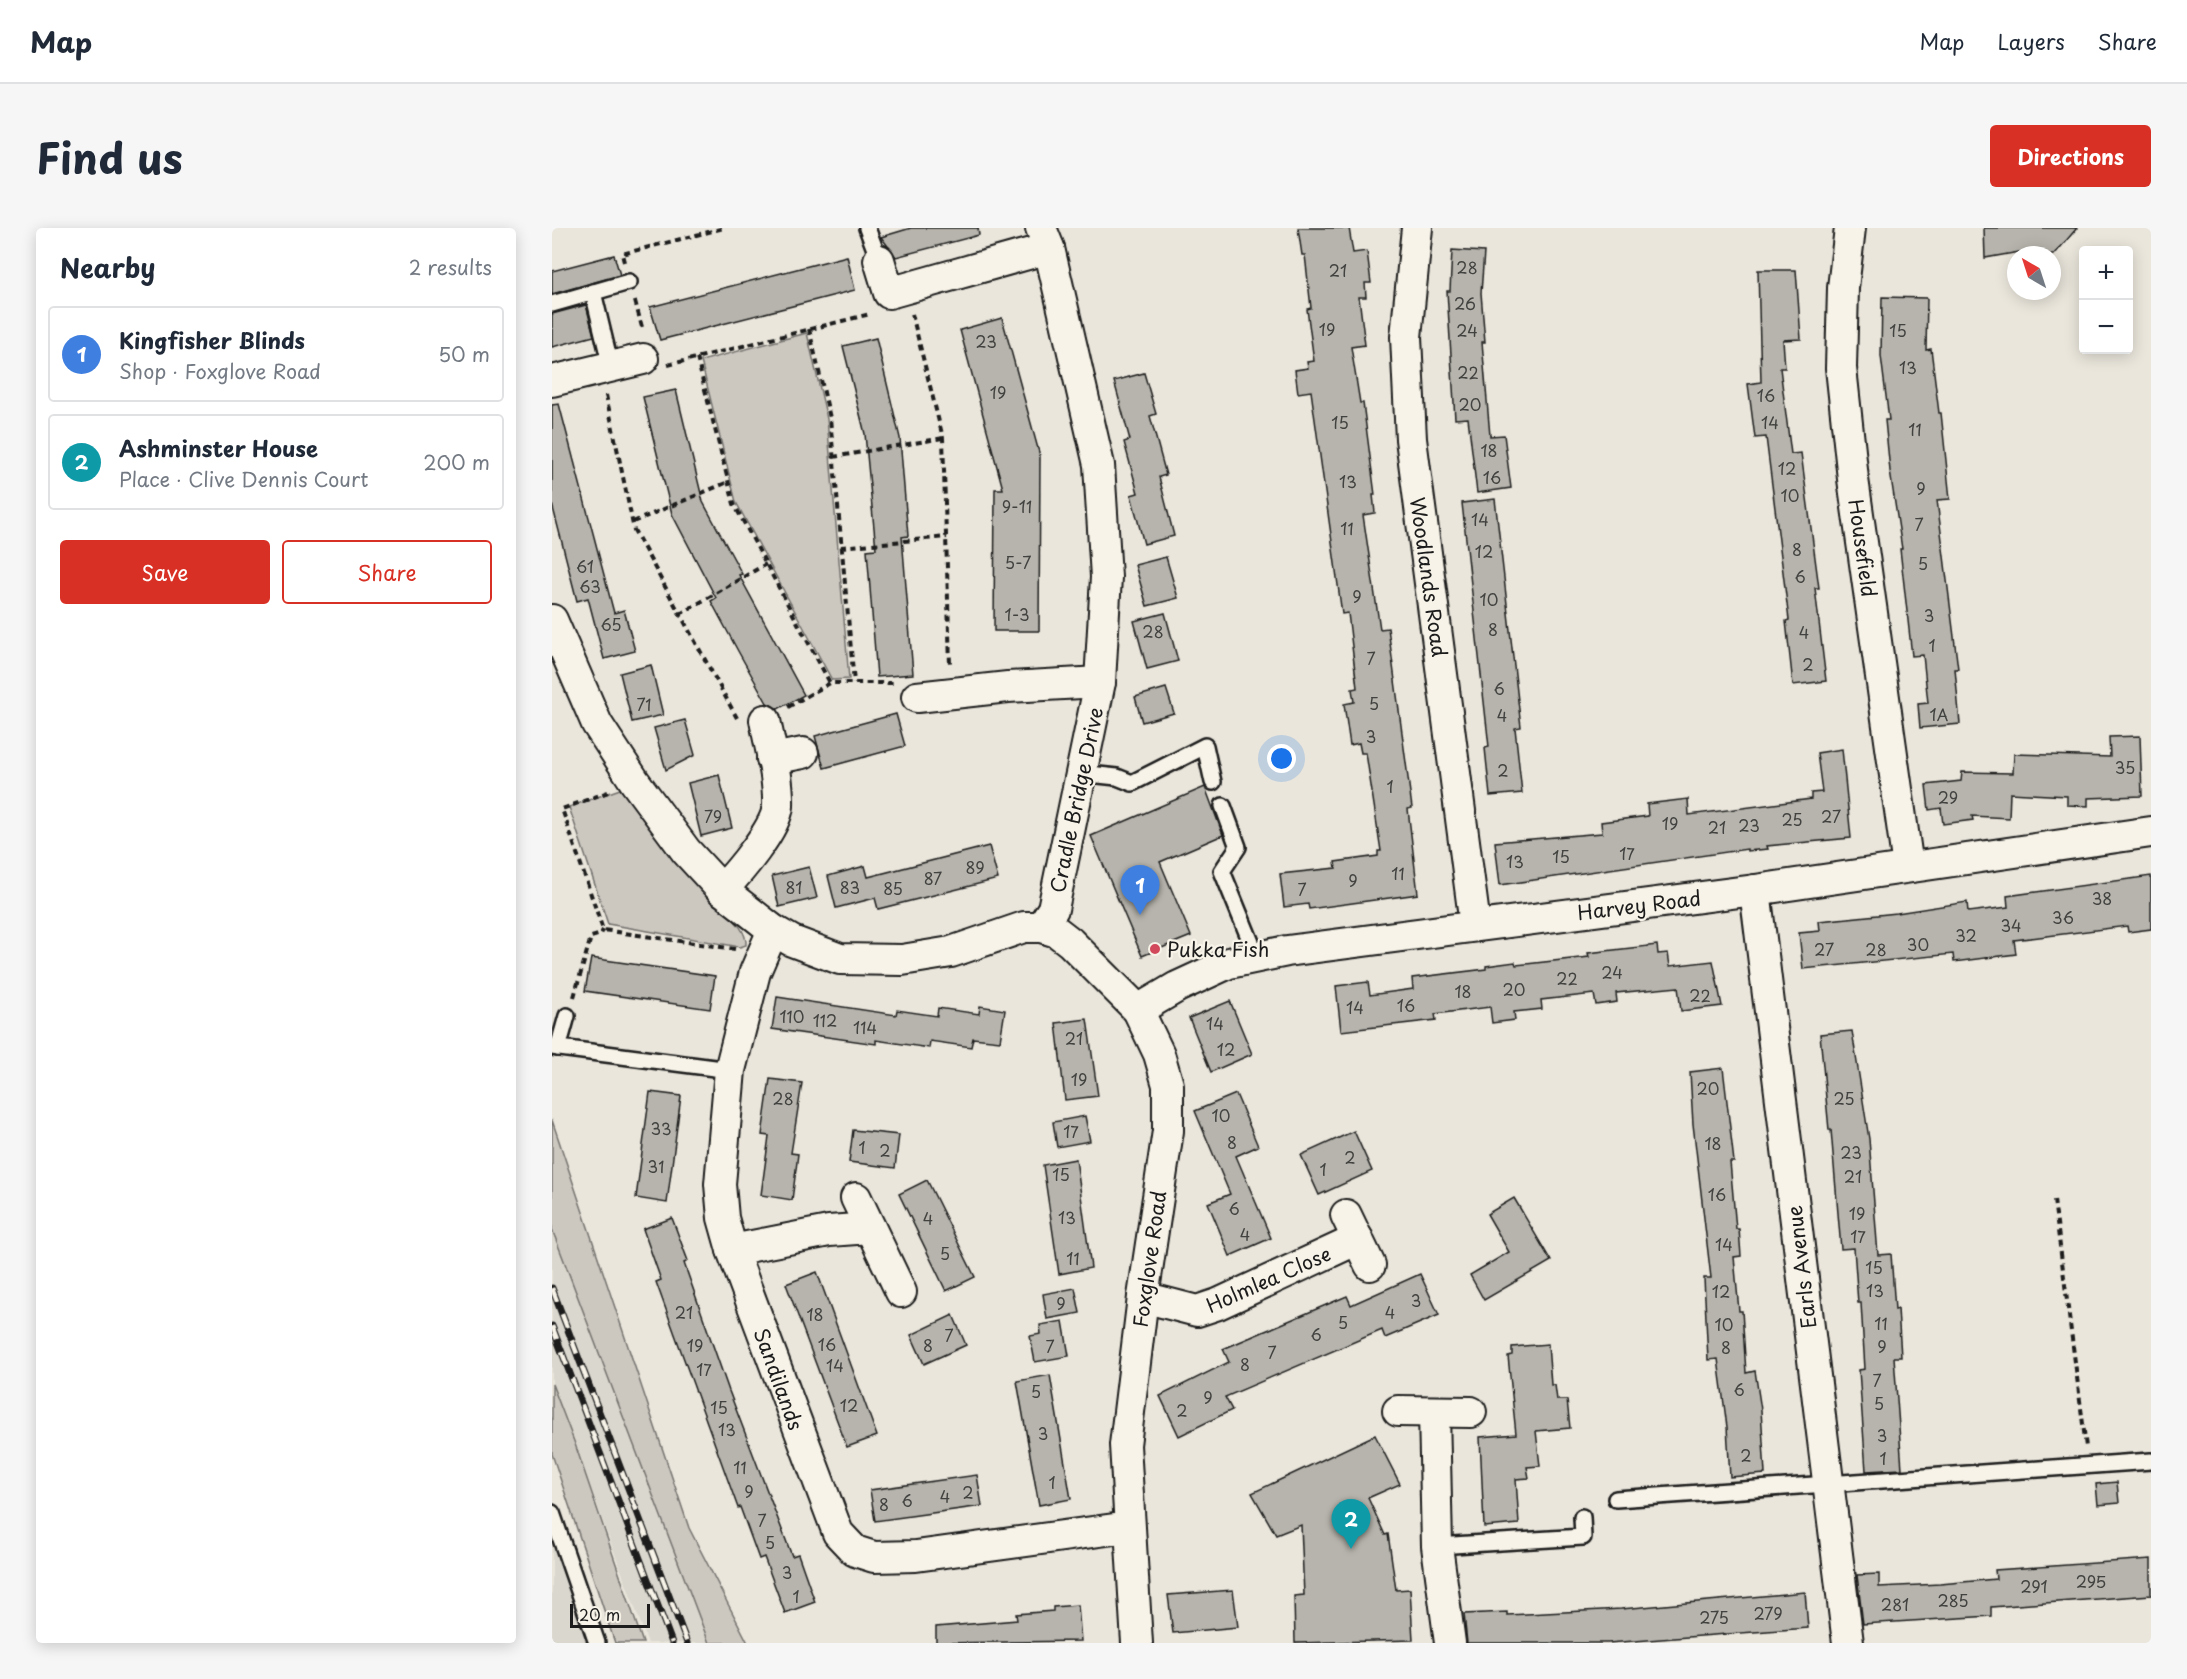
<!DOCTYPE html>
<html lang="en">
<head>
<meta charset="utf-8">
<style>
  body { margin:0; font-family:"Playpen Sans",sans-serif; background:#f6f6f7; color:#1f2937 }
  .controls { position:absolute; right:18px; top:18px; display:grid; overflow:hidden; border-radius:6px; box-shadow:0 3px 15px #0003 }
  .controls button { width:54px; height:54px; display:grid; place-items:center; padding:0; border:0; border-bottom:2px solid #e0e1e3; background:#fff; color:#1f2937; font:30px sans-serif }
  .compass { position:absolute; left:1455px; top:18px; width:54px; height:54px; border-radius:50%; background:#fff; box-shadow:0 3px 15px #0003; rotate:321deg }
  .scale { position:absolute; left:18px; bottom:15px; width:80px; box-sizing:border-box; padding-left:6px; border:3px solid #1c1c1c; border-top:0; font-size:16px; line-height:21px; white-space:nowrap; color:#1c1c1c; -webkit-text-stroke:4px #f7f3e8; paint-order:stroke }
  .you { position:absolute; left:730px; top:531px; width:21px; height:21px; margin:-15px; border:4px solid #fff; border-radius:50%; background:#1a73e8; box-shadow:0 0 0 9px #1a73e833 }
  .badge { display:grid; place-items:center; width:39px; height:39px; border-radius:50%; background:#d93025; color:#fff; font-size:20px; font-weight:700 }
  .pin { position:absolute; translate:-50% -50px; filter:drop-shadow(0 2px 3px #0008) }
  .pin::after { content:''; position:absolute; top:32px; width:21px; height:18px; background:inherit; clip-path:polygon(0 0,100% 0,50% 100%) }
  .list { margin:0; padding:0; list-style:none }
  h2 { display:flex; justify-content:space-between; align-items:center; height:78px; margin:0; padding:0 24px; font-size:26px }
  h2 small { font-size:20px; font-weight:400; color:#747a83 }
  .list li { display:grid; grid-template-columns:39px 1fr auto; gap:18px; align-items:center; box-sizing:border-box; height:96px; margin:0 12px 12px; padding:0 12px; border:2px solid #e0e1e3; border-radius:6px }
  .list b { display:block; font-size:22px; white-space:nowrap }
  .list p { margin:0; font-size:20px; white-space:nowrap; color:#747a83 }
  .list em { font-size:20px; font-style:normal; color:#747a83 }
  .actions { display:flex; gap:12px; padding:18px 24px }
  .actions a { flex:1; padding:14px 0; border:2px solid #d93025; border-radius:6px; text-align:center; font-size:21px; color:#d93025 }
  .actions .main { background:#d93025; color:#fff }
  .map { position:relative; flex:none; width:1599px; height:1415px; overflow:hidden; border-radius:6px }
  header { display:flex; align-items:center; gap:36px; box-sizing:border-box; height:84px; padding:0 30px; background:#fff; border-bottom:2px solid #e0e1e3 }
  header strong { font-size:28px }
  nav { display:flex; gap:33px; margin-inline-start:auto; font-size:21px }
  .intro { display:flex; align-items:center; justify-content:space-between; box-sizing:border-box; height:144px; padding:0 36px }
  h1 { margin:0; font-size:42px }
  .button { padding:15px 27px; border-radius:6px; background:#d93025; color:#fff; font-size:21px; font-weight:700 }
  main { display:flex; gap:36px; padding:0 36px }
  aside { flex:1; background:#fff; border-radius:6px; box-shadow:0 3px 15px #0003 }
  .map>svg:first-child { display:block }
</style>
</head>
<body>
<header>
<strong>Map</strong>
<nav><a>Map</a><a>Layers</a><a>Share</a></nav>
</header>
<div class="intro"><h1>Find us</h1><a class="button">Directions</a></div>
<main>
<aside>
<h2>Nearby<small>2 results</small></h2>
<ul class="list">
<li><span class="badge" style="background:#3f7fe0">1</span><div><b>Kingfisher Blinds</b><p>Shop · Foxglove Road</p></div><em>50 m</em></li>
<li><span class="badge" style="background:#0f9aa8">2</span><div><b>Ashminster House</b><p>Place · Clive Dennis Court</p></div><em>200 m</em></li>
</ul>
<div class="actions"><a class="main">Save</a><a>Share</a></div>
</aside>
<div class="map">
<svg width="1599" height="1415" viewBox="0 0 1599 1415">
  <rect width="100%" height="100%" fill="#eae6dc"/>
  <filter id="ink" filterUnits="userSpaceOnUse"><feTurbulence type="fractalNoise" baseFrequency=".0167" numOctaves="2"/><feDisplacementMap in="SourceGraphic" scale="12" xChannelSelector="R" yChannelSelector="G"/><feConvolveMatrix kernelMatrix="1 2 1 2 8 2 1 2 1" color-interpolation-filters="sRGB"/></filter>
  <g filter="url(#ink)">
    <g fill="#dad7ce">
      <path d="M0,1001L78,1200L157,1415H96L0,1156Z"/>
      <path d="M0,1277L38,1415H0Z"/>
    </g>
    <g fill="#ccc8c0" stroke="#74726e" stroke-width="1.5">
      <path d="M255,105L275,191L297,451L280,452L184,274L149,133Z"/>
      <path d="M71,560C99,605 131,643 170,680C180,690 195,702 194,717L188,719L56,696L17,579Z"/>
      <path d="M0,892L137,1300L196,1415H157L0,1001Z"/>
      <path d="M0,1156L23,1216L91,1415H63L0,1226Z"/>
    </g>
    <g fill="#b6b4ac" stroke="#1c1c1c" stroke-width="1.5">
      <path d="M359,0H426L427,7L344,29L329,9Z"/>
      <path d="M746,0H797L801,25L815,23L819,55H813L814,69H807L813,117L799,119L808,175H811L823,267H821L823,285L811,287L828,401L836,400L860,580L856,581L866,666L757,681L756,676L732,679L728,646L784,640L783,634L826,628V623H829L814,525H809L807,515L798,517L792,476L802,474L800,461L805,460L796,385L790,386L759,163L746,165L743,142L756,140L755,134L762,133L755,81L759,80L753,27H750Z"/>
      <path d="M1432,0H1525L1502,27H1468L1467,24L1433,30Z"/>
      <path d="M900,22L932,24L929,65L933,114H930L938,208L952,207L959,260L925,265L916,190L903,191L895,63H898Z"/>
      <path d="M62,27L68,47L0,66V43Z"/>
      <path d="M295,28L303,62L108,112L98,79Z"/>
      <path d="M1206,42H1244L1249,111L1231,112L1233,140H1228L1239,226L1249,225L1267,360H1263L1274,453L1241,457L1234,393L1237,392L1214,209L1203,210L1196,156L1209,154Z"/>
      <path d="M1330,69L1375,70L1374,122L1379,121L1387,185H1389L1398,271L1385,272L1406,441H1403L1408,496L1368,500L1366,476L1376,475L1371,427L1360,428L1348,321H1350L1338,243L1333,192H1337L1329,128Z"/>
      <path d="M34,77L42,108L0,119V86Z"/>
      <path d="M450,90L488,228L487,403H442L443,261H451L408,102Z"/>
      <path d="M324,110L348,210L356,308L350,309L361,446L325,449L315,322L324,321L313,206L291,118Z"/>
      <path d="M592,145L604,186L598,188L614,247L607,249L622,308L592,316L579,267L586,265L572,214L578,212L562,153Z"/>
      <path d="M124,162L151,274L190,346L187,347L252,467L226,481L215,475L186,423L159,373L164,370L120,286L91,169Z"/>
      <path d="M7,176L62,385L72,382L83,423L52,431L36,370L25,373L0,276V177Z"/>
      <path d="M943,271L969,499L963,500L970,565L938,568L933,520L937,519L910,275Z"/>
      <path d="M614,329L626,370L595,378L583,337Z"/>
      <path d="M613,385L626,433L595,441L582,393Z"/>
      <path d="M99,437L111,487L80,494L68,445Z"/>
      <path d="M614,460L622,485L590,494L583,469Z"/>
      <path d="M344,486L353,518L272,540L263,508Z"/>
      <path d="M133,492L143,527L114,542L102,500Z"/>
      <path d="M1588,508L1590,568L1536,570V578L1515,577V568L1458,565L1457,590L1420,588L1421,592L1391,596L1389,580L1377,582L1374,557L1409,553L1410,544L1461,545L1462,526L1558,529L1557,509Z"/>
      <path d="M1290,521L1299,610L1215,618L1216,621L1195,623V621L948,657L943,614L1050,605L1049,594L1096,588L1095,576L1136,571L1137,587L1259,571V565L1270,564L1265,525Z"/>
      <path d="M167,547L180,600L149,608L136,555Z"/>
      <path d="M653,559L671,607L608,634L639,708L590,728L539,608Z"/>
      <path d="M437,618L446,651L326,681L323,670L284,680L276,648L313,638L316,649Z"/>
      <path d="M257,639L265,670L227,679L220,648Z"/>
      <path d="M1599,648V701L1576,704L1575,698L1462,712L1464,726L1402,734L1401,726L1251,741L1247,705L1268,703L1267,693L1345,685L1415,674L1416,684L1456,679L1455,668Z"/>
      <path d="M1105,717L1106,726L1116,725L1118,738L1161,733L1170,778L1129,783L1126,759L1064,765L1065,774L1044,777L1042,766L989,772L990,781L962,784L963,792L940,795L938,779L883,786L884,792L789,803L784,758L816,754L818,767L861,761L860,750L934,741V738L963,734L964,737L1037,729L1036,725Z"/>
      <path d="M39,730L163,748L158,781L33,763Z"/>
      <path d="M225,769L344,787L345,782L385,788L386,780L427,786L428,778L453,782L448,813L421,810L419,819L378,813L377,820L324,812V816L220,801Z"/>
      <path d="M678,773L700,826L659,844L637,790Z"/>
      <path d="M535,791L546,868L513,872L504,795Z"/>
      <path d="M1300,803L1317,911L1326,1027L1339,1026L1343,1082L1346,1081L1349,1129H1342L1350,1241L1314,1243L1307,1142L1313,1141L1309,1075H1306L1302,1020L1289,1021L1279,902H1277L1268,806Z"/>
      <path d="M1171,840L1182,934H1178L1184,1001H1187L1189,1028L1182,1029L1187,1083H1190L1194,1145L1203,1143L1209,1182L1213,1246L1178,1249L1175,1199L1166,1131L1156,1132L1152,1050H1159L1141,896L1138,844Z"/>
      <path d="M218,851L250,855L239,925L246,926L240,972L209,967L217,908L210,907Z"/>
      <path d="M98,864L129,868L115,975L84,970Z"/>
      <path d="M684,866L706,918L684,928L719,1010L678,1028L656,975L678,966L643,883Z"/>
      <path d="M533,888L538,913L505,919L501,894Z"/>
      <path d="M301,902L347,907L343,940L297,934Z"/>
      <path d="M802,903L820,943L767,967L749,927Z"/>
      <path d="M524,931L539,1040L507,1046L491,937Z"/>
      <path d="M375,952L423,1049L394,1063L347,966Z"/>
      <path d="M962,970L999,1033L932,1072L918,1047L957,1024L935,986Z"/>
      <path d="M120,990L136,1033L132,1035L177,1163L240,1328L246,1326L263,1374L233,1385L212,1329L207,1331L188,1279L186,1280L104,1054L109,1052L91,1001Z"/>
      <path d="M265,1044L325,1208L295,1219L234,1056Z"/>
      <path d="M868,1046L887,1087L833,1110L830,1102L673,1169L680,1182L627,1208L608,1168L677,1134L671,1121L795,1068L799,1077Z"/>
      <path d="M523,1060L528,1085L495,1091L491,1066Z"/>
      <path d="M401,1087L414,1117L372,1136L359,1107Z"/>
      <path d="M511,1093L517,1128L483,1134L478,1108L489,1106L488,1097Z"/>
      <path d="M996,1116L999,1157H1003L1005,1172H1015L1018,1200L984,1203L988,1238L975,1239L977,1250L964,1251L967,1296L932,1299L928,1209L964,1206L956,1128L960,1127V1119Z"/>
      <path d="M498,1147L519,1271L487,1277L465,1153Z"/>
      <path d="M823,1207L848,1256L816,1270L833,1307L836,1306L844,1362L858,1361L861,1412L743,1415L742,1368L752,1367L749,1297L724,1307L700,1265Z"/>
      <path d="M425,1247L430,1278L323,1293L318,1262Z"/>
      <path d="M1565,1254L1567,1275L1546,1277L1544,1256Z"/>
      <path d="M1599,1331V1367L1439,1379V1388L1311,1396L1305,1347L1327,1346V1359L1388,1356L1444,1351L1443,1342Z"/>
      <path d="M681,1362L686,1399L621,1405L616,1367Z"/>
      <path d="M1253,1364L1256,1400L1056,1415H915L912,1386L955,1384V1387L1069,1381Z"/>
      <path d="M526,1377L529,1413L384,1415V1399L465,1392L464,1386L501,1383V1379Z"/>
    </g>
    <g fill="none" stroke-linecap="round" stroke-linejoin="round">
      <defs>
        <g id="service">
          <path d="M315,0L327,32"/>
          <path d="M41,64L59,139"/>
          <path d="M0,76L77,54"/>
          <path d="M528,545L565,549L580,555L653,518L661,554"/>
          <path d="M671,578L686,619L670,643L705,729"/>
          <path d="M0,819L178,842"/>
          <path d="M6,820L15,788"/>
          <path d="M1064,1271L1599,1233"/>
          <path d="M0,1285L45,1415"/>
          <path d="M885,1318L1031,1309L1030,1289"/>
        </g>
        <g id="minor">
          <path d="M865,0L854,109L859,211L923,697"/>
          <path d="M1298,0L1291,60L1289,140L1301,251L1356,639"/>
          <path d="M327,32L337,65L497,20"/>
          <path d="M0,153L91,131"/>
          <path d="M0,392L45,496L83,554L134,623L170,662L221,702L240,713L288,731L350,732L399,724L472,699H489L501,681L548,454L554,349L547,237L497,20L489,0"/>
          <path d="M365,469L456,459L548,454"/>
          <path d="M220,531L251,525"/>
          <path d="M170,662C186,645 224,601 226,578C227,550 218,519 213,492"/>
          <path d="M1203,662L1296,1415"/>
          <path d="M489,699L505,704L518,714L586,782L607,826L616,857V903L591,1069L573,1217L585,1415"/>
          <path d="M221,702L203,744L178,842L168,956L171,990L180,1022L286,1305L303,1323L322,1329L364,1328L577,1299"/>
          <path d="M586,782L625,759L677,735L735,723L1203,662L1599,604"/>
          <path d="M304,970L349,1064"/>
          <path d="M794,987L818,1037"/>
          <path d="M180,1022L277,1003L318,1000"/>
          <path d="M591,1069L645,1083L666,1076L806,1011"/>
          <path d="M846,1183L919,1184"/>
          <path d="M882,1184L885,1318L898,1415"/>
        </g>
      </defs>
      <use href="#service" stroke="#1c1c1c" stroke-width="20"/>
      <use href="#minor" stroke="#1c1c1c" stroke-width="34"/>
      <g stroke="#1c1c1c" stroke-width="4" stroke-dasharray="6 4.5" stroke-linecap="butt">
        <path d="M72,34L70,26L172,0"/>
        <path d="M83,73L91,103"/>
        <path d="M360,86L391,210L398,437"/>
        <path d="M257,101L278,190L302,455"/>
        <path d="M145,130L182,276L278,455"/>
        <path d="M116,137L318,86"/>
        <path d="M54,167L82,302L185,490"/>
        <path d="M281,229L391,210"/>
        <path d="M81,294L176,254"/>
        <path d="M289,319L395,309"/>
        <path d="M128,386L214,336"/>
        <path d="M236,479L278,455H343"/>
        <path d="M56,564L10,581L51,702L183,721"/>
        <path d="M22,769L39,709L49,706L51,702"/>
        <path d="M1502,972L1534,1219"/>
      </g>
      <use href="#service" stroke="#f7f3e8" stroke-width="15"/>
      <use href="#minor" stroke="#f7f3e8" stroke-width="30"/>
      <defs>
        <g id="rail">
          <path d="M0,1060L135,1415"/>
          <path d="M0,1098L120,1415"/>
        </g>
      </defs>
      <use href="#rail" stroke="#1c1c1c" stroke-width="7"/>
      <use href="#rail" stroke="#f7f3e8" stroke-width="4.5" stroke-dasharray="14" stroke-linecap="butt"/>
    </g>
  </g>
  <circle fill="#d1495b" stroke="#f7f3e8" stroke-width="2" cx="603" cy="721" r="6"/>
  <g text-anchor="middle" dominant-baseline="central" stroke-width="4.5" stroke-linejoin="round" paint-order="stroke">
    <g font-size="16" fill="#424240">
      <text x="915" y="39">28</text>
      <text x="786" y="42">21</text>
      <text x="913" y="75">26</text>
      <text x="775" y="101">19</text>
      <text x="915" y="102">24</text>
      <text x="1346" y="102">15</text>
      <text x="434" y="113">23</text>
      <text x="1356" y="139">13</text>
      <text x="916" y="144">22</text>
      <text x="446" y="164">19</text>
      <text x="1214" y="167">16</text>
      <text x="918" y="176">20</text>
      <text x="788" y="194">15</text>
      <text x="1218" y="194">14</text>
      <text x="1363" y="201">11</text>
      <text x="937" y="222">18</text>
      <text x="1235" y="240">12</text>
      <text x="940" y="249">16</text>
      <text x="796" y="253">13</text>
      <text x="1369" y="260">9</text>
      <text x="1238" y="267">10</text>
      <text x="465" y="278">9-11</text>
      <text x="928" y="291">14</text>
      <text x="1367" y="296">7</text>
      <text x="795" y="300">11</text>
      <text x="1245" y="321">8</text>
      <text x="932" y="323">12</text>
      <text x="466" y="334">5-7</text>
      <text x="1371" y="335">5</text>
      <text x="33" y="338">61</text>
      <text x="1248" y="348">6</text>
      <text x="38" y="358">63</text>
      <text x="805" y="368">9</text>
      <text x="937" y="371">10</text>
      <text x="465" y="386">1-3</text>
      <text x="1377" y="387">3</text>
      <text x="59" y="396">65</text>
      <text x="941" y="401">8</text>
      <text x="601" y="403">28</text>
      <text x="1252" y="404">4</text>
      <text x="1380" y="417">1</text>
      <text x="819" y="430">7</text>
      <text x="1256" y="436">2</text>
      <text x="947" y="460">6</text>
      <text x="822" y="475">5</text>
      <text x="92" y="476">71</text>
      <text x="1387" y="486">1A</text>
      <text x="950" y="487">4</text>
      <text x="819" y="508">3</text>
      <text x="1573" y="539">35</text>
      <text x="951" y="542">2</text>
      <text x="838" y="558">1</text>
      <text x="1396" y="569">29</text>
      <text x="161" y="588">79</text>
      <text x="1279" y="588">27</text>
      <text x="1240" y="591">25</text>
      <text x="1118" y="595">19</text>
      <text x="1197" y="597">23</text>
      <text x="1165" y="599">21</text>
      <text x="1075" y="625">17</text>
      <text x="1009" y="628">15</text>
      <text x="963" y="633">13</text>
      <text x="423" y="639">89</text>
      <text x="846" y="645">11</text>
      <text x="381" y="650">87</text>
      <text x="801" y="652">9</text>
      <text x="242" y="659">81</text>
      <text x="298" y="659">83</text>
      <text x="341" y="660">85</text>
      <text x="750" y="661">7</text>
      <text x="1550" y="670">38</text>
      <text x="1511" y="689">36</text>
      <text x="1459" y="697">34</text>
      <text x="1414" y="707">32</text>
      <text x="1366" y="716">30</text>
      <text x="1272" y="721">27</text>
      <text x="1324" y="721">28</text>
      <text x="1060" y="744">24</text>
      <text x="1015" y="750">22</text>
      <text x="962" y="761">20</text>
      <text x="911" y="763">18</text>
      <text x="1148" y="767">22</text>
      <text x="854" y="777">16</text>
      <text x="803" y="779">14</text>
      <text x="240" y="788">110</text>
      <text x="273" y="792">112</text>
      <text x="663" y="795">14</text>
      <text x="313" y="799">114</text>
      <text x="522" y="810">21</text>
      <text x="674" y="821">12</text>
      <text x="527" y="851">19</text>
      <text x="1156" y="860">20</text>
      <text x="231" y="870">28</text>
      <text x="1292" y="870">25</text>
      <text x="669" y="887">10</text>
      <text x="109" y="900">33</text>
      <text x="519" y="903">17</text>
      <text x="680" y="914">8</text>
      <text x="1161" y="915">18</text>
      <text x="310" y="919">1</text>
      <text x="333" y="922">2</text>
      <text x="1299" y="924">23</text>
      <text x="798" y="929">2</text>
      <text x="104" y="938">31</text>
      <text x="771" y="941">1</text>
      <text x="509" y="946">15</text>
      <text x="1301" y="948">21</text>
      <text x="1165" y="966">16</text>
      <text x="682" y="980">6</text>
      <text x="1305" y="985">19</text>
      <text x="515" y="989">13</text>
      <text x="376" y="990">4</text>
      <text x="693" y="1006">4</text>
      <text x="1306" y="1008">17</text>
      <text x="1172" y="1016">14</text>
      <text x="393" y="1025">5</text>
      <text x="521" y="1030">11</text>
      <text x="1322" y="1039">15</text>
      <text x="1323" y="1062">13</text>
      <text x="1169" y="1063">12</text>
      <text x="864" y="1072">3</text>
      <text x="509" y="1075">9</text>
      <text x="132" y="1084">21</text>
      <text x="838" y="1084">4</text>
      <text x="263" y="1086">18</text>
      <text x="791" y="1094">5</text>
      <text x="1329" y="1095">11</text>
      <text x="1172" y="1096">10</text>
      <text x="764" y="1106">6</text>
      <text x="397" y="1107">7</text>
      <text x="275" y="1116">16</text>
      <text x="143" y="1117">19</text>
      <text x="376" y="1117">8</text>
      <text x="498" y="1118">7</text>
      <text x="1330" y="1118">9</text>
      <text x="1174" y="1119">8</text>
      <text x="720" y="1124">7</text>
      <text x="693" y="1136">8</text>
      <text x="283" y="1137">14</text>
      <text x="152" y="1141">17</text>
      <text x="1325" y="1152">7</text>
      <text x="1187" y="1161">6</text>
      <text x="484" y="1163">5</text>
      <text x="656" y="1169">9</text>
      <text x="1327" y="1175">5</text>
      <text x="297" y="1177">12</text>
      <text x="167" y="1179">15</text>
      <text x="630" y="1182">2</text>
      <text x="175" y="1201">13</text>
      <text x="491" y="1205">3</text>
      <text x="1330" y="1207">3</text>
      <text x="1194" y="1227">2</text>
      <text x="1331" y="1230">1</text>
      <text x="188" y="1239">11</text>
      <text x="500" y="1254">1</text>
      <text x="197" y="1263">9</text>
      <text x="416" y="1264">2</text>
      <text x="393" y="1268">4</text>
      <text x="355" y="1272">6</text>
      <text x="332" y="1276">8</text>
      <text x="210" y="1292">7</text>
      <text x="218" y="1314">5</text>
      <text x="235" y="1344">3</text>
      <text x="1539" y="1353">295</text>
      <text x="1482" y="1358">291</text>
      <text x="244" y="1368">1</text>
      <text x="1401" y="1372">285</text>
      <text x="1343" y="1376">281</text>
      <text x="1216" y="1385">279</text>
      <text x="1162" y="1389">275</text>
    </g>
    <g font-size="20" fill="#1c1c1c" stroke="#f7f3e8">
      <text transform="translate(1311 320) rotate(82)">Housefield</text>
      <text transform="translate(877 349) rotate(82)">Woodlands Road</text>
      <text transform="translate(524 572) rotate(-78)">Cradle Bridge Drive</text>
      <text transform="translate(1087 677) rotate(-7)">Harvey Road</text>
      <text transform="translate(597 1031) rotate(-82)">Foxglove Road</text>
      <text transform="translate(1249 1039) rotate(-97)">Earls Avenue</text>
      <text transform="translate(716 1051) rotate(-24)">Holmlea Close</text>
      <text transform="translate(227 1151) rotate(70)">Sandilands</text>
    </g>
    <g font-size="20" fill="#1c1c1c" stroke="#f7f3e8" text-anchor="start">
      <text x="615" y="721">Pukka Fish</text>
    </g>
  </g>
</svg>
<div class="controls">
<button>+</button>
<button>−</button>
</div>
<svg class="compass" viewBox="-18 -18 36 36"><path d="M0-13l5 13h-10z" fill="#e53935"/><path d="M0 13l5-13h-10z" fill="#747a83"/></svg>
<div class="scale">20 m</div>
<div class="you"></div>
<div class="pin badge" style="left:588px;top:687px;background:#3f7fe0">1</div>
<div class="pin badge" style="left:799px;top:1321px;background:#0f9aa8">2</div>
</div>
</main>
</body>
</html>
